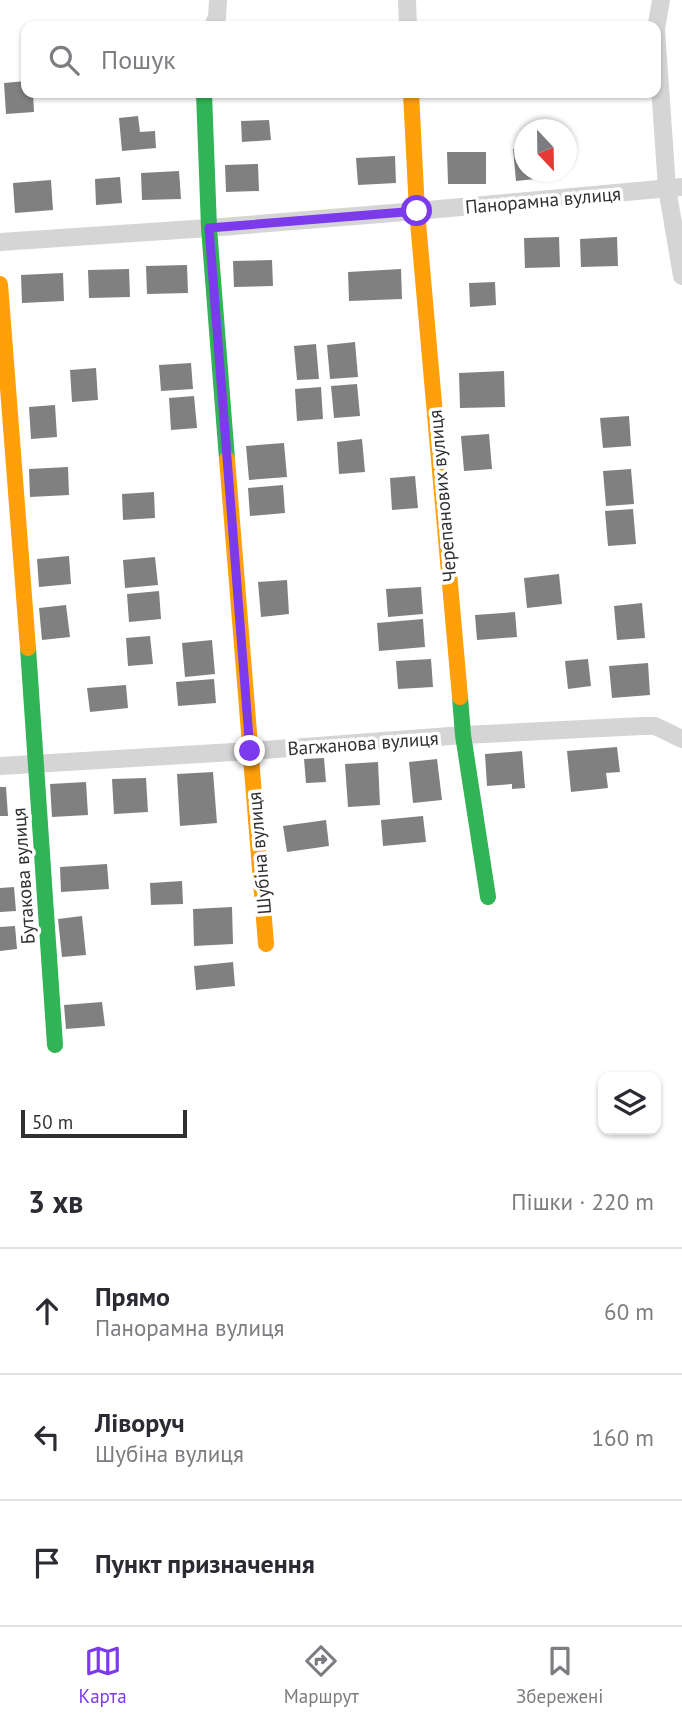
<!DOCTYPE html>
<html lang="uk">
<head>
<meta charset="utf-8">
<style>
  body { margin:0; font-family:"PT Sans",sans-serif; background:#f7f7f7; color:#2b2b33 }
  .controls { position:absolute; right:21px; bottom:21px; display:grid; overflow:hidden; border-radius:14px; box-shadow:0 2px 5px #0004 }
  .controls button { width:63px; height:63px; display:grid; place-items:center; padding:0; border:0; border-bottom:2px solid #e1e1e2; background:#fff; color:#2b2b33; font:35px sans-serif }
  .compass { position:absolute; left:514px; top:119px; width:63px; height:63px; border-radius:50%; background:#fff; box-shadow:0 2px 5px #0004; rotate:158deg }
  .scale { position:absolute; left:21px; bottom:18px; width:166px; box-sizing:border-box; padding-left:7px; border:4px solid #313131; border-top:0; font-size:19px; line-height:24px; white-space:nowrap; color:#313131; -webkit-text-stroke:5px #fff; paint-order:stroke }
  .stop { position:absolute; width:21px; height:21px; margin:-16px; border:5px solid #7c3aed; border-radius:50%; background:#fff }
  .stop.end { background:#7c3aed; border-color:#fff; box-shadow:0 2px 7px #0008 }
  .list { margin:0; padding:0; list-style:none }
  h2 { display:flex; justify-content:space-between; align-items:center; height:91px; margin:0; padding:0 28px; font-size:30px }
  h2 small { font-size:23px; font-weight:400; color:#7c7c81 }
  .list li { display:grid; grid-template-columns:46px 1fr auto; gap:21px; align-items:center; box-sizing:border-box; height:126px; padding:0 28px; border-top:2px solid #e1e1e2 }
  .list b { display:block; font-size:26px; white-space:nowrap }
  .list p { margin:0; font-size:23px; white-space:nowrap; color:#7c7c81 }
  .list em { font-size:23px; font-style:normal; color:#7c7c81 }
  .icon { flex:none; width:38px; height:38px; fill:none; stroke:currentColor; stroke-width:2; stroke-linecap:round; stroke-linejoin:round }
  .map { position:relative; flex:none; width:682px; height:1156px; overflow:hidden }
  .search { position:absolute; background:#fff; box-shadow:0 2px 5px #0004; left:21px; right:21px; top:21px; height:77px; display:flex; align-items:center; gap:18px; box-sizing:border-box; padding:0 24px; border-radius:14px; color:#7c7c81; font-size:26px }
  .sheet { height:469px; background:#fff }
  nav { display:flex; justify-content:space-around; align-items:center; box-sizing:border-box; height:98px; border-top:2px solid #e1e1e2; background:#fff; font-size:19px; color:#7c7c81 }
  nav a { display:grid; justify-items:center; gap:4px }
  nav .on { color:#7c3aed }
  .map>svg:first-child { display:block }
</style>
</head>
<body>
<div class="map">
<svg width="682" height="1156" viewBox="0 0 682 1156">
  <rect width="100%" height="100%" fill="#fff"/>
  <g fill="#808080">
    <path d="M26,81V93H33L34,112L6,114L4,83Z"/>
    <path d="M138,116L140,132L155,131L156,148L122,151L119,118Z"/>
    <path d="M269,120L271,140L242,142L241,121Z"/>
    <path d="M524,147V172H554L555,177L516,181L513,149Z"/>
    <path d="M447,152H486V184H448Z"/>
    <path d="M395,156L396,183L358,185L356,158Z"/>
    <path d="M258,164L259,191L226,192L225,165Z"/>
    <path d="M179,171L181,199L142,200L141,173Z"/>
    <path d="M120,177L122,203L96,205L95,179Z"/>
    <path d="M51,180L53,210L15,213L13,183Z"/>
    <path d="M559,237L560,267L525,268L524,238Z"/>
    <path d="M617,237L618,266L581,267L580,239Z"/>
    <path d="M272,260L273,286L234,287L233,261Z"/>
    <path d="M187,265L188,293L147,294L146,266Z"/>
    <path d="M129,269L130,297L89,298L88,270Z"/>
    <path d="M401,269L402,299L349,301L348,272Z"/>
    <path d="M63,273L64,301L22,303L21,275Z"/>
    <path d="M495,282L496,305L470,307L469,283Z"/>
    <path d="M355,342L358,377L330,379L327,345Z"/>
    <path d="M316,344L319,379L297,380L294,346Z"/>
    <path d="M191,363L193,389L161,391L159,365Z"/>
    <path d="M96,368L98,400L72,402L70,370Z"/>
    <path d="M504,371L505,407L460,408L459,373Z"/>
    <path d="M357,384L360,416L334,418L331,386Z"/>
    <path d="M321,387L323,419L297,421L295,389Z"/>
    <path d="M194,396L197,428L171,430L169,398Z"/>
    <path d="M55,405L57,437L31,439L29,407Z"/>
    <path d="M629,416L631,446L603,448L600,418Z"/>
    <path d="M489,434L492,469L464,471L461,436Z"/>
    <path d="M362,439L365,472L339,474L337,442Z"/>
    <path d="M284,443L287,477L249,480L246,446Z"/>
    <path d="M68,467L69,495L30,497L29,469Z"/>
    <path d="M631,469L634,504L606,506L603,471Z"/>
    <path d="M415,476L418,508L392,510L390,478Z"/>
    <path d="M283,485L285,513L250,516L248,488Z"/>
    <path d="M154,492L155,518L123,520L122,494Z"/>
    <path d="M633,509L636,544L608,546L605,511Z"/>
    <path d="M69,556L71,584L39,587L37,559Z"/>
    <path d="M155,557L158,585L125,588L123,560Z"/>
    <path d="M559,574L562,604L527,608L524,578Z"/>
    <path d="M287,580L289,614L261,617L258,582Z"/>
    <path d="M421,587L423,614L388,617L386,589Z"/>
    <path d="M159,591L161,619L129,622L127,594Z"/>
    <path d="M642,603L645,638L617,640L614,606Z"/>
    <path d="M66,605L70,637L42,640L39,608Z"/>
    <path d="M515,612L517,637L477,640L475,615Z"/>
    <path d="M423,619L425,647L379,651L377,623Z"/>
    <path d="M150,636L153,664L128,666L126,638Z"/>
    <path d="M212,640L215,674L185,677L182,643Z"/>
    <path d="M431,659L433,687L398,689L396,661Z"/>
    <path d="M588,659L591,686L568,689L565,661Z"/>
    <path d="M648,663L650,695L612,698L609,666Z"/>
    <path d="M214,679L216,703L178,706L176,682Z"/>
    <path d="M126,685L128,708L90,712L87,688Z"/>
    <path d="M617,747L620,772L606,773L608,788L571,792L567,751Z"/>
    <path d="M522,751L525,788L512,789V784L487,786L485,754Z"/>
    <path d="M324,758L326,782L306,783L304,759Z"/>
    <path d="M437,759L442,800L413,803L409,762Z"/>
    <path d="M378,762L380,805L348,807L345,764Z"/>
    <path d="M213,772L217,823L180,826L177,774Z"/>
    <path d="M146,778L148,812L114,814L112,779Z"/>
    <path d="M86,782L88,815L52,817L50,784Z"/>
    <path d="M0,787H6L8,816H0Z"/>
    <path d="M423,816L426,842L383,846L381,820Z"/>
    <path d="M326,820L329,846L287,852L283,826Z"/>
    <path d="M107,864L109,889L61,892L60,867Z"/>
    <path d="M182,881L183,904L151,905L150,883Z"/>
    <path d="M14,887L16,911L0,912V888Z"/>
    <path d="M232,907L233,944L194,946L193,909Z"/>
    <path d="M82,916L86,955L62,957L58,919Z"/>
    <path d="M15,926L17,949L0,951V927Z"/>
    <path d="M233,962L235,986L196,990L194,966Z"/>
    <path d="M102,1002L105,1026L66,1029L64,1005Z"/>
  </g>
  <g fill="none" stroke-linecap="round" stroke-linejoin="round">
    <g stroke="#d5d5d5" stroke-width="18">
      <path d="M407,0L408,26"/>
      <path d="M661,0L656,29L667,188L682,276"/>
      <path d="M213,26L217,17L218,0"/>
      <path d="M0,242L209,228L417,211L682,187"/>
      <path d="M0,766L250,751L463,735L642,726H655L682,739"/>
    </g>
    <g stroke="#30b455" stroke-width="16">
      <path d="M204,93L209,228L227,459"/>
      <path d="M28,648L55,1045"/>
      <path d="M460,697L463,735L488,897"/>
    </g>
    <g stroke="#ff9f0a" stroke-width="16">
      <path d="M411,93L417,211L460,697"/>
      <path d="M0,284L28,648"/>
      <path d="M227,459L266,944"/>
    </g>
  </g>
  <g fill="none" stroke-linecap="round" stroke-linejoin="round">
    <path stroke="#7c3aed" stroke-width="9" d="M250,751L209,228L417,211"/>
  </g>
  <g text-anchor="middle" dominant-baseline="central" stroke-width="7" stroke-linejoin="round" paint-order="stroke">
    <g font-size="19" fill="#313131" stroke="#fff">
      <text transform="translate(543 200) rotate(-5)">Панорамна вулиця</text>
      <text transform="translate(442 496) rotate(-95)">Черепанових вулиця</text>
      <text transform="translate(363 743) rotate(-4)">Вагжанова вулиця</text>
      <text transform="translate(259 853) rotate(-95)">Шубіна вулиця</text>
      <text transform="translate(23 876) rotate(-94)">Бутакова вулиця</text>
    </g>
  </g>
</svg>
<div class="controls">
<button><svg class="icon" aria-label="layers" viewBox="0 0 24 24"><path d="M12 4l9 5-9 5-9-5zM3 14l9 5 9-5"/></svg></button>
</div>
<svg class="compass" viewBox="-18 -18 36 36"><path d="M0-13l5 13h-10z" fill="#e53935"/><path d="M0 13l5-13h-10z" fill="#7c7c81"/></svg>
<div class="scale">50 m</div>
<div class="stop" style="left:417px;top:211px"></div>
<div class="stop end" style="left:250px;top:751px"></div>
<div class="search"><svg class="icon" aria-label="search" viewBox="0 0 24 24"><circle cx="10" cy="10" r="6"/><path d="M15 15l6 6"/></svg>Пошук</div>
</div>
<section class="sheet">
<h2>3 хв<small>Пішки · 220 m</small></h2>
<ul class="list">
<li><svg class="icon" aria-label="ahead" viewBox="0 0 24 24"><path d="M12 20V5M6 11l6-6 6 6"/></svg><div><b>Прямо</b><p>Панорамна вулиця</p></div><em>60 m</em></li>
<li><svg class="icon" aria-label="left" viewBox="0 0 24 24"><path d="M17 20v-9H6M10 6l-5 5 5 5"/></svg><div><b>Ліворуч</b><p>Шубіна вулиця</p></div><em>160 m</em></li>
<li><svg class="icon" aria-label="arrive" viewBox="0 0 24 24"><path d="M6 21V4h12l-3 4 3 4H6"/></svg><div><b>Пункт призначення</b></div></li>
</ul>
</section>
<nav>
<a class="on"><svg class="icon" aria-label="map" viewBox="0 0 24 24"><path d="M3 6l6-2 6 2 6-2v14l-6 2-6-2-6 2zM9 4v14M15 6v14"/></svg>Карта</a>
<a><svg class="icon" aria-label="directions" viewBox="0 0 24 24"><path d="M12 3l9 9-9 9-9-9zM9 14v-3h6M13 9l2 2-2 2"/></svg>Маршрут</a>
<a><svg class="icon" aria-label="saved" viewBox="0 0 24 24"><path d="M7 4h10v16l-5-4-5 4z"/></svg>Збережені</a>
</nav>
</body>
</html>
